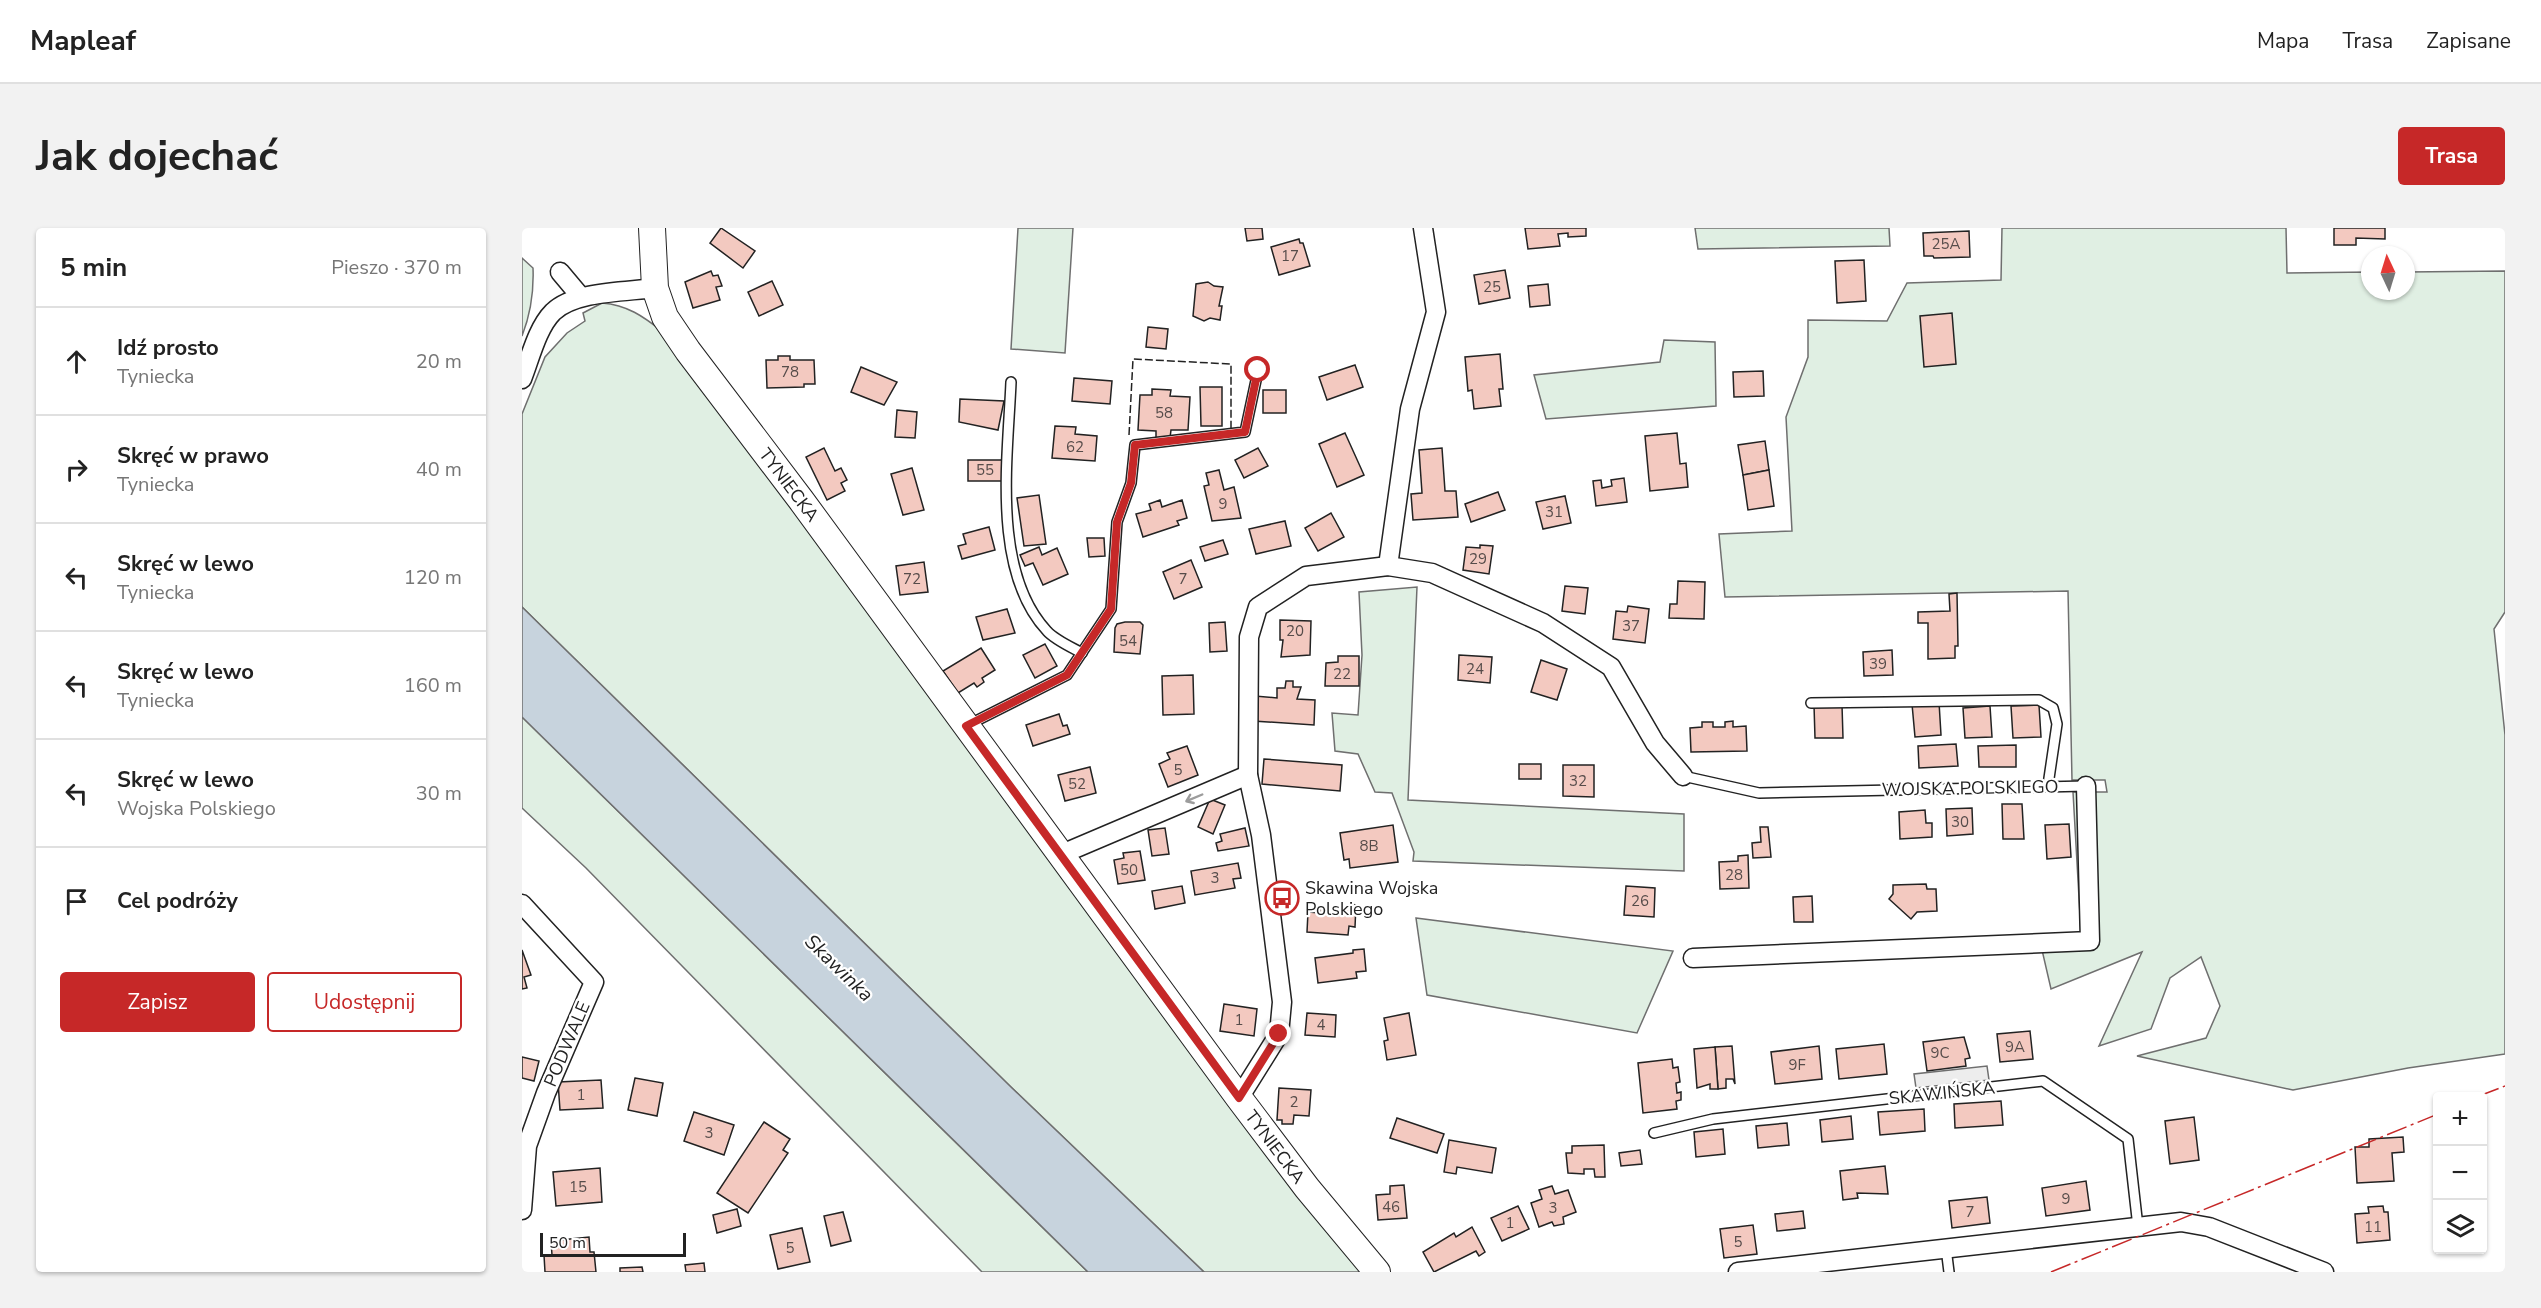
<!DOCTYPE html>
<html lang="pl">
<head>
<meta charset="utf-8">
<style>
  body { margin:0; font-family:"Nunito Sans",sans-serif; background:#f2f2f2; color:#222 }
  .controls { position:absolute; right:18px; bottom:18px; display:grid; overflow:hidden; border-radius:6px; box-shadow:0 2px 4px #0004 }
  .controls button { width:54px; height:54px; display:grid; place-items:center; padding:0; border:0; border-bottom:2px solid #e0e0e0; background:#fff; color:#222; font:30px sans-serif }
  .compass { position:absolute; left:1839px; top:18px; width:54px; height:54px; border-radius:50%; background:#fff; box-shadow:0 2px 4px #0004; rotate:356deg }
  .scale { position:absolute; left:18px; bottom:15px; width:146px; box-sizing:border-box; padding-left:6px; border:3px solid #222; border-top:0; font-size:16px; line-height:21px; white-space:nowrap; color:#222; -webkit-text-stroke:4px #fff; paint-order:stroke }
  .stop { position:absolute; width:18px; height:18px; margin:-14px; border:4px solid #c62828; border-radius:50%; background:#fff }
  .stop.end { background:#c62828; border-color:#fff; box-shadow:0 2px 6px #0008 }
  .list { margin:0; padding:0; list-style:none }
  h2 { display:flex; justify-content:space-between; align-items:center; height:78px; margin:0; padding:0 24px; font-size:26px }
  h2 small { font-size:20px; font-weight:400; color:#767676 }
  .list li { display:grid; grid-template-columns:39px 1fr auto; gap:18px; align-items:center; box-sizing:border-box; height:108px; padding:0 24px; border-top:2px solid #e0e0e0 }
  .list b { display:block; font-size:22px; white-space:nowrap }
  .list p { margin:0; font-size:20px; white-space:nowrap; color:#767676 }
  .list em { font-size:20px; font-style:normal; color:#767676 }
  .actions { display:flex; gap:12px; padding:18px 24px }
  .actions a { flex:1; padding:14px 0; border:2px solid #c62828; border-radius:6px; text-align:center; font-size:21px; color:#c62828 }
  .actions .main { background:#c62828; color:#fff }
  .icon { flex:none; width:33px; height:33px; fill:none; stroke:currentColor; stroke-width:2; stroke-linecap:round; stroke-linejoin:round }
  .map { position:relative; flex:none; width:1983px; height:1044px; overflow:hidden; border-radius:6px }
  header { display:flex; align-items:center; gap:36px; box-sizing:border-box; height:84px; padding:0 30px; background:#fff; border-bottom:2px solid #e0e0e0 }
  header strong { font-size:28px }
  nav { display:flex; gap:33px; margin-inline-start:auto; font-size:21px }
  .intro { display:flex; align-items:center; justify-content:space-between; box-sizing:border-box; height:144px; padding:0 36px }
  h1 { margin:0; font-size:42px }
  .button { padding:15px 27px; border-radius:6px; background:#c62828; color:#fff; font-size:21px; font-weight:700 }
  main { display:flex; gap:36px; padding:0 36px }
  aside { flex:1; background:#fff; border-radius:6px; box-shadow:0 2px 4px #0004 }
  .map>svg:first-child { display:block }
</style>
</head>
<body>
<header>
<strong>Mapleaf</strong>
<nav><a>Mapa</a><a>Trasa</a><a>Zapisane</a></nav>
</header>
<div class="intro"><h1>Jak dojechać</h1><a class="button">Trasa</a></div>
<main>
<aside>
<h2>5 min<small>Pieszo · 370 m</small></h2>
<ul class="list">
<li><svg class="icon" aria-label="ahead" viewBox="0 0 24 24"><path d="M12 20V5M6 11l6-6 6 6"/></svg><div><b>Idź prosto</b><p>Tyniecka</p></div><em>20 m</em></li>
<li><svg class="icon" aria-label="right" viewBox="0 0 24 24"><path d="M7 20v-9h11M14 6l5 5-5 5"/></svg><div><b>Skręć w prawo</b><p>Tyniecka</p></div><em>40 m</em></li>
<li><svg class="icon" aria-label="left" viewBox="0 0 24 24"><path d="M17 20v-9H6M10 6l-5 5 5 5"/></svg><div><b>Skręć w lewo</b><p>Tyniecka</p></div><em>120 m</em></li>
<li><svg class="icon" aria-label="left" viewBox="0 0 24 24"><path d="M17 20v-9H6M10 6l-5 5 5 5"/></svg><div><b>Skręć w lewo</b><p>Tyniecka</p></div><em>160 m</em></li>
<li><svg class="icon" aria-label="left" viewBox="0 0 24 24"><path d="M17 20v-9H6M10 6l-5 5 5 5"/></svg><div><b>Skręć w lewo</b><p>Wojska Polskiego</p></div><em>30 m</em></li>
<li><svg class="icon" aria-label="arrive" viewBox="0 0 24 24"><path d="M6 21V4h12l-3 4 3 4H6"/></svg><div><b>Cel podróży</b></div></li>
</ul>
<div class="actions"><a class="main">Zapisz</a><a>Udostępnij</a></div>
</aside>
<div class="map">
<svg width="1983" height="1044" viewBox="0 0 1983 1044">
  <rect width="100%" height="100%" fill="#fff"/>
  <g fill="#e0efe3" stroke="#6f6f6f" stroke-width="1.5">
    <path d="M496,0H551L543,125L489,121Z"/>
    <path d="M1173,0H1367L1368,18L1176,21Z"/>
    <path d="M1480,0H1764L1765,45L1848,44V63H1884V44L1983,43V384L1972,401L1983,507V826L1886,840L1771,862L1615,828L1684,810L1698,778L1679,729L1648,750L1629,801L1577,818L1620,724L1529,761L1517,709L1559,705L1551,564H1585L1583,552H1550L1546,363L1203,369L1197,306L1270,303L1264,189L1286,129V92L1365,93L1385,55L1479,52Z"/>
    <path d="M0,30L11,40C12,65 9,85 0,108Z"/>
    <path d="M80,75C105,77 121,88 141,104L844,1044H682L490,860L0,379V186L23,129L45,105L63,93L61,85Z"/>
    <path d="M1142,112L1193,114L1194,178L1024,191L1012,147L1138,134Z"/>
    <path d="M895,359L886,572L1162,586V643L891,633L892,624L870,565L853,564L836,526L813,523L810,485L836,487L840,427L837,364Z"/>
    <path d="M0,489L566,1044H460L64,640L0,580Z"/>
    <path d="M894,690L1151,723L1115,805L905,767Z"/>
  </g>
  <path fill="#ededed" stroke="#6f6f6f" stroke-width="1.5" d="M1465,838L1467,852L1394,860L1392,846Z"/>
  <path fill="#c7d3dd" stroke="#6f6f6f" stroke-width="1.5" d="M0,379L490,860L682,1044H566L0,489Z"/>
  <g fill="#f3c9c0" stroke="#222" stroke-width="1.5">
    <path d="M199,0L233,23L221,40L188,15Z"/>
    <path d="M723,0H740L741,11L725,13Z"/>
    <path d="M1003,0H1064V8L1046,9V5L1036,6L1038,18L1006,21Z"/>
    <path d="M1812,0H1863V11L1834,10V17H1812Z"/>
    <path d="M1447,3L1448,29L1412,30L1411,28H1402L1401,5Z"/>
    <path d="M777,11L778,15H781L788,38L757,47L749,19Z"/>
    <path d="M1342,32L1344,73L1315,75L1313,33Z"/>
    <path d="M983,42L988,70L957,76L952,47Z"/>
    <path d="M189,43L191,48L196,47L200,58L194,59L198,72L171,80L163,54Z"/>
    <path d="M250,53L261,77L237,88L226,64Z"/>
    <path d="M686,54L692,58L701,59L697,78H700L698,92L688,90L682,93L671,88L674,56Z"/>
    <path d="M1026,56L1028,77L1008,79L1006,58Z"/>
    <path d="M1430,85L1434,136L1402,139L1398,88Z"/>
    <path d="M626,99L646,101L644,121L624,119Z"/>
    <path d="M978,126L981,161H977L979,178L952,181L950,162L946,163L943,129Z"/>
    <path d="M256,128H268V132H292L293,156H282V159L245,160L244,132H256Z"/>
    <path d="M833,137L841,159L805,172L797,149Z"/>
    <path d="M339,139L375,154L362,177L329,164Z"/>
    <path d="M1241,143L1242,168L1212,169L1211,144Z"/>
    <path d="M552,150L590,153L588,176L550,173Z"/>
    <path d="M678,159H700V198H679Z"/>
    <path d="M630,161L649,162L648,168L668,169L666,202H649L648,210H634V203L616,202L618,167H630Z"/>
    <rect x="741" y="162" width="23" height="23"/>
    <path d="M438,171L482,173L476,202L437,194Z"/>
    <path d="M375,182L395,184L393,210L373,209Z"/>
    <path d="M533,198L554,199L553,206L575,208L573,233L530,230Z"/>
    <path d="M823,205L842,247L815,259L797,216Z"/>
    <path d="M1155,205L1158,236L1164,235L1166,259L1128,263L1123,208Z"/>
    <path d="M1243,213L1247,242L1221,247L1216,217Z"/>
    <path d="M302,220L313,243L319,240L325,252L319,255L323,263L305,272L284,229Z"/>
    <path d="M736,220L746,238L722,250L713,232Z"/>
    <path d="M920,220L923,263H934L936,289L891,292L889,266L900,265L897,222Z"/>
    <rect x="446" y="232" width="34" height="21"/>
    <path d="M390,240L402,282L381,287L369,246Z"/>
    <path d="M697,242L702,262L712,259L719,290L690,293L682,258L687,257L684,245Z"/>
    <path d="M1247,242L1252,278L1226,282L1221,247Z"/>
    <path d="M1102,250L1105,274L1074,278L1071,253L1079,252L1080,260L1090,258L1089,252Z"/>
    <path d="M976,264L983,282L949,294L943,276Z"/>
    <path d="M517,267L524,316L502,318L495,270Z"/>
    <path d="M1043,268L1049,295L1021,301L1014,274Z"/>
    <path d="M638,272L640,279L660,272L665,290L655,293L657,297L621,309L614,286L629,282L627,276Z"/>
    <path d="M809,285L822,309L796,323L783,300Z"/>
    <path d="M763,293L769,318L734,326L727,301Z"/>
    <path d="M467,299L473,322L440,331L436,318L444,316L441,306Z"/>
    <path d="M565,310H582L583,328L567,329Z"/>
    <path d="M701,312L706,326L683,333L678,319Z"/>
    <path d="M958,317L971,318L967,346L941,342L944,319L958,320Z"/>
    <path d="M517,319L520,327L535,320L546,346L521,357L511,335L503,338L498,327Z"/>
    <path d="M669,332L680,359L652,371L641,344Z"/>
    <path d="M402,334L406,364L378,367L374,338Z"/>
    <path d="M1156,353L1183,354L1182,391L1147,390L1148,376H1155Z"/>
    <path d="M1043,358L1066,360L1063,386L1040,383Z"/>
    <path d="M1435,365L1436,418H1433V430L1406,431V395H1396V384L1428,383L1427,366Z"/>
    <path d="M1106,378L1127,381L1123,415L1091,411L1094,383L1105,384Z"/>
    <path d="M485,381L493,405L461,412L454,389Z"/>
    <path d="M758,392L789,393L788,427L759,429L761,412H758Z"/>
    <path d="M603,394H618L621,397L618,426L592,424L593,400L595,396Z"/>
    <path d="M703,394L705,423L688,424L687,395Z"/>
    <path d="M523,416L535,438L513,450L501,427Z"/>
    <path d="M459,420L473,442L460,450L462,454L455,459L452,455L436,465L421,443Z"/>
    <path d="M1370,422L1371,447L1342,448L1341,424Z"/>
    <path d="M937,427L970,429L968,455L936,452Z"/>
    <path d="M816,428H837V458H803L804,435L816,434Z"/>
    <path d="M1019,432L1045,441L1035,472L1009,464Z"/>
    <path d="M671,447L672,486L641,487L640,448Z"/>
    <path d="M764,453H771V459H779L775,471L793,472L792,497L731,493L733,468L755,470V460H763Z"/>
    <path d="M1417,474L1419,507L1393,509L1390,476Z"/>
    <path d="M1292,477H1320L1321,510H1293Z"/>
    <path d="M1517,477L1519,509L1491,510L1489,478Z"/>
    <path d="M1468,478L1470,509L1443,510L1441,480Z"/>
    <path d="M537,486L541,498L545,497L548,506L511,518L504,497Z"/>
    <path d="M1211,493V499L1224,498L1225,523L1169,524L1168,500L1180,499V494H1191V499H1203V494Z"/>
    <path d="M1434,516L1436,538L1397,540L1396,518Z"/>
    <path d="M1494,517V539H1457L1456,518Z"/>
    <path d="M665,518L676,547L646,559L637,536L648,531L645,525Z"/>
    <path d="M742,531L820,537L818,563L740,556Z"/>
    <rect x="997" y="536" width="22" height="15"/>
    <path d="M1041,537H1072V569L1041,568Z"/>
    <path d="M568,539L574,565L543,573L536,547Z"/>
    <path d="M688,571L703,577L691,606L676,599Z"/>
    <path d="M1480,576H1500L1502,611H1481Z"/>
    <path d="M1450,580L1451,606L1425,608L1424,581Z"/>
    <path d="M1403,582L1404,595H1410V609L1378,611L1377,584Z"/>
    <path d="M1547,596L1549,629L1525,631L1523,597Z"/>
    <path d="M871,597L876,634L828,640L827,631L822,632L818,605Z"/>
    <path d="M1238,599H1246L1249,629L1231,630L1230,615L1239,614Z"/>
    <path d="M643,600L647,626L630,628L626,602Z"/>
    <path d="M723,600L727,618L696,623L694,615L700,613L698,606Z"/>
    <path d="M618,623L623,652L596,656L592,632L602,630L601,625Z"/>
    <path d="M1226,627L1227,660L1198,661L1197,634L1216,633V628Z"/>
    <path d="M716,635L719,650L711,651L713,660L673,667L669,643Z"/>
    <path d="M1404,656L1405,661H1414L1415,683L1395,684L1389,691L1367,671L1371,666V657Z"/>
    <path d="M660,658L663,675L633,681L630,663Z"/>
    <path d="M1104,658L1133,660L1132,689L1102,687Z"/>
    <path d="M1290,668L1291,694H1272L1271,669Z"/>
    <path d="M828,676L834,677L833,699L827,698L826,707L785,704L786,684L798,685V678L827,680Z"/>
    <path d="M842,721L844,743L834,744L835,750L796,755L793,730L831,725V722Z"/>
    <path d="M0,722L9,747L2,749L5,760L0,761Z"/>
    <path d="M702,776L735,781L732,808L698,803Z"/>
    <path d="M785,785L814,787L813,809L783,807Z"/>
    <path d="M887,785L894,827L865,832L862,813L866,812L862,790Z"/>
    <path d="M1508,803L1511,831L1478,834L1475,806Z"/>
    <path d="M1442,809L1448,830L1443,831L1444,838L1405,843L1401,814Z"/>
    <path d="M1362,816L1365,846L1317,851L1314,821Z"/>
    <path d="M1210,818L1213,856L1211,851H1204V860L1196,861L1193,819Z"/>
    <path d="M1297,818L1300,851L1253,856L1249,824Z"/>
    <path d="M1193,819L1196,861H1188V856L1175,860L1172,821Z"/>
    <path d="M0,829L17,833L12,853L0,850Z"/>
    <path d="M1150,831L1151,840L1156,839L1158,854L1154,855L1155,865L1159,864V872L1154,873L1155,881L1121,885L1116,835Z"/>
    <path d="M113,850L141,855L135,888L106,882Z"/>
    <path d="M79,852L81,880L38,882L36,854Z"/>
    <path d="M757,860L789,862L787,888L772,887L771,896H760V892H755Z"/>
    <path d="M1479,873L1481,897L1433,900L1432,876Z"/>
    <path d="M1402,881L1403,903L1358,907L1356,884Z"/>
    <path d="M172,884L212,897L202,927L162,913Z"/>
    <path d="M1329,888L1331,911L1300,914L1298,892Z"/>
    <path d="M1672,889L1677,932L1648,936L1643,893Z"/>
    <path d="M875,890L922,906L915,925L868,910Z"/>
    <path d="M242,894L268,911L261,922L266,925L226,985L195,965Z"/>
    <path d="M1265,895L1267,917L1236,920L1234,898Z"/>
    <path d="M1201,901L1203,926L1174,929L1172,904Z"/>
    <path d="M1881,909L1882,924L1870,925L1872,953L1835,955L1833,919H1847V911Z"/>
    <path d="M927,912L974,920L970,945L935,939L934,946L922,944Z"/>
    <path d="M1082,917L1083,949H1073L1072,941H1062V946L1046,945L1044,925H1050V918Z"/>
    <path d="M1118,922L1120,936L1099,938L1097,925Z"/>
    <path d="M1363,938L1366,966L1335,965L1336,970L1321,972L1318,943Z"/>
    <path d="M78,940L80,974L34,978L31,944Z"/>
    <path d="M1564,953L1568,982L1524,988L1520,960Z"/>
    <path d="M882,957L885,990L856,992L854,967L868,966V958Z"/>
    <path d="M1030,958L1033,966L1046,962L1054,984L1041,989L1042,996L1032,998L1030,994L1017,999L1009,975L1020,971L1017,962Z"/>
    <path d="M1465,969L1468,995L1430,1000L1427,973Z"/>
    <path d="M996,978L1007,1001L980,1013L969,990Z"/>
    <path d="M1861,978L1862,984H1866L1868,1012L1835,1015L1833,986L1847,985L1846,979Z"/>
    <path d="M215,981L219,998L195,1005L191,987Z"/>
    <path d="M1281,983L1283,1000L1255,1003L1253,986Z"/>
    <path d="M321,984L329,1013L309,1018L302,988Z"/>
    <path d="M1231,997L1235,1026L1202,1030L1198,1001Z"/>
    <path d="M950,999L963,1024L957,1028L954,1023L912,1044L901,1024L932,1005L934,1009Z"/>
    <path d="M280,1000L288,1034L256,1041L248,1007Z"/>
    <path d="M67,1009L68,1024H72L74,1044H23L22,1027H30L29,1013Z"/>
    <path d="M182,1035L183,1044H164L163,1037Z"/>
    <path d="M120,1039L121,1044H98V1040Z"/>
  </g>
  <g fill="none" stroke-linecap="round" stroke-linejoin="round">
    <defs>
      <g id="lane">
        <path d="M489,154C486,229 469,343 525,403C533,412 549,419 560,425"/>
        <path d="M1289,475L1517,472L1531,480L1535,496L1526,557"/>
        <path d="M446,497L545,447L589,381L595,294L609,255L613,217L723,204L736,143"/>
        <path d="M1161,548L1237,565L1564,558"/>
        <path d="M1132,905L1191,891L1521,853L1606,911L1616,999"/>
        <path d="M1424,1020L1427,1044"/>
      </g>
      <g id="street">
        <path d="M38,44L59,69"/>
        <path d="M0,151C8,131 15,100 31,84C53,63 103,64 133,60"/>
        <path d="M866,338L888,181L914,84L901,0"/>
        <path d="M540,626L726,547"/>
        <path d="M0,676L72,754L24,865L5,918L0,982"/>
        <path d="M1171,730L1568,713L1564,558"/>
        <path d="M717,870L757,806L760,774L739,607L726,547L727,409L736,379L784,348L866,338L910,345L1021,395L1089,439L1133,515L1161,548"/>
        <path d="M1216,1044L1659,994L1687,999L1802,1044"/>
      </g>
      <path id="secondary" d="M130,0L133,60L143,89L166,123L279,272L717,870L785,960L855,1044"/>
    </defs>
    <use href="#lane" stroke="#222" stroke-width="12"/>
    <use href="#street" stroke="#222" stroke-width="21"/>
    <use href="#secondary" stroke="#222" stroke-width="28"/>
    <use href="#lane" stroke="#fff" stroke-width="9"/>
    <use href="#street" stroke="#fff" stroke-width="18"/>
    <use href="#secondary" stroke="#fff" stroke-width="26"/>
    <path stroke="#222" stroke-width="1.5" stroke-dasharray="8 3" stroke-linecap="butt" d="M607,207L611,131L709,136V205"/>
    <g stroke="#c62828" stroke-width="1.5" stroke-dasharray="21 4.5 3 4.5" stroke-linecap="butt">
      <path d="M1957,868L1983,858"/>
      <path d="M1529,1044L1916,886"/>
    </g>
  </g>
  <defs><path id="oneway-shaft" d="M-6 0H5M1.5-3L5.5 0L1.5 3" fill="none" stroke-width="1.6" stroke-linecap="round" stroke-linejoin="round" transform="scale(1.5)"/></defs>
  <use stroke="#9c9c9c" href="#oneway-shaft" transform="translate(672 570) rotate(157)"/>
  <g fill="none" stroke-linecap="round" stroke-linejoin="round">
    <path stroke="#c62828" stroke-width="8" d="M736,142L723,204L613,217L609,255L595,294L589,381L545,447L444,498L717,870L757,806"/>
  </g>
  <defs>
    <symbol id="bus-ring" viewBox="-11 -11 22 22"><circle r="9.5" fill="#fff" stroke="#c62828" stroke-width="1.5"/><path d="M-5-6H5V4H4V6H2V4H-2V6H-4V4H-5ZM-3.5-4V0h7V-4ZM-3.5 1.2v1.5H-2V1.2ZM2 1.2v1.5H3.5V1.2Z" fill="#c62828"/></symbol>
  </defs>
  <g fill-rule="evenodd">
    <use href="#bus-ring" x="741" y="651" width="38" height="38"/>
  </g>
  <g text-anchor="middle" dominant-baseline="central" stroke-width="4.5" stroke-linejoin="round" paint-order="stroke">
    <g font-size="15" fill="#564c4a">
      <text x="1424" y="16">25A</text>
      <text x="768" y="28">17</text>
      <text x="970" y="59">25</text>
      <text x="268" y="144">78</text>
      <text x="642" y="185">58</text>
      <text x="553" y="219">62</text>
      <text x="463" y="242">55</text>
      <text x="701" y="276">9</text>
      <text x="1032" y="284">31</text>
      <text x="956" y="331">29</text>
      <text x="390" y="351">72</text>
      <text x="661" y="351">7</text>
      <text x="1109" y="398">37</text>
      <text x="773" y="403">20</text>
      <text x="606" y="413">54</text>
      <text x="1356" y="436">39</text>
      <text x="953" y="441">24</text>
      <text x="820" y="446">22</text>
      <text x="656" y="542">5</text>
      <text x="1056" y="553">32</text>
      <text x="555" y="556">52</text>
      <text x="1438" y="594">30</text>
      <text x="847" y="618">8B</text>
      <text x="607" y="642">50</text>
      <text x="1212" y="647">28</text>
      <text x="693" y="650">3</text>
      <text x="1118" y="673">26</text>
      <text x="717" y="792">1</text>
      <text x="799" y="797">4</text>
      <text x="1493" y="819">9A</text>
      <text x="1418" y="825">9C</text>
      <text x="1275" y="837">9F</text>
      <text x="59" y="867">1</text>
      <text x="772" y="874">2</text>
      <text x="187" y="905">3</text>
      <text x="56" y="959">15</text>
      <text x="1544" y="971">9</text>
      <text x="869" y="979">46</text>
      <text x="1031" y="980">3</text>
      <text x="1448" y="984">7</text>
      <text x="988" y="995">1</text>
      <text x="1851" y="999">11</text>
      <text x="1216" y="1014">5</text>
      <text x="268" y="1020">5</text>
    </g>
    <g font-size="18" fill="#222" stroke="#fff">
      <text transform="translate(267 257) rotate(53)">TYNIECKA</text>
      <text transform="translate(1448 560) rotate(-1)">WOJSKA POLSKIEGO</text>
      <text transform="translate(45 816) rotate(-67)">PODWALE</text>
      <text transform="translate(1420 865) rotate(-6)">SKAWIŃSKA</text>
      <text transform="translate(753 919) rotate(53)">TYNIECKA</text>
    </g>
    <g font-size="18" fill="#222" stroke="#fff" text-anchor="start">
      <text x="783" y="660">Skawina Wojska<tspan x="783" dy="21">Polskiego</tspan></text>
    </g>
    <g font-size="20" font-style="italic" fill="#222" stroke="#fff">
      <text transform="translate(317 740) rotate(44)">Skawinka</text>
    </g>
  </g>
</svg>
<div class="controls">
<button>+</button>
<button>−</button>
<button><svg class="icon" aria-label="layers" viewBox="0 0 24 24"><path d="M12 4l9 5-9 5-9-5zM3 14l9 5 9-5"/></svg></button>
</div>
<svg class="compass" viewBox="-18 -18 36 36"><path d="M0-13l5 13h-10z" fill="#e53935"/><path d="M0 13l5-13h-10z" fill="#767676"/></svg>
<div class="scale">50 m</div>
<div class="stop" style="left:736px;top:142px"></div>
<div class="stop end" style="left:757px;top:806px"></div>
</div>
</main>
</body>
</html>
